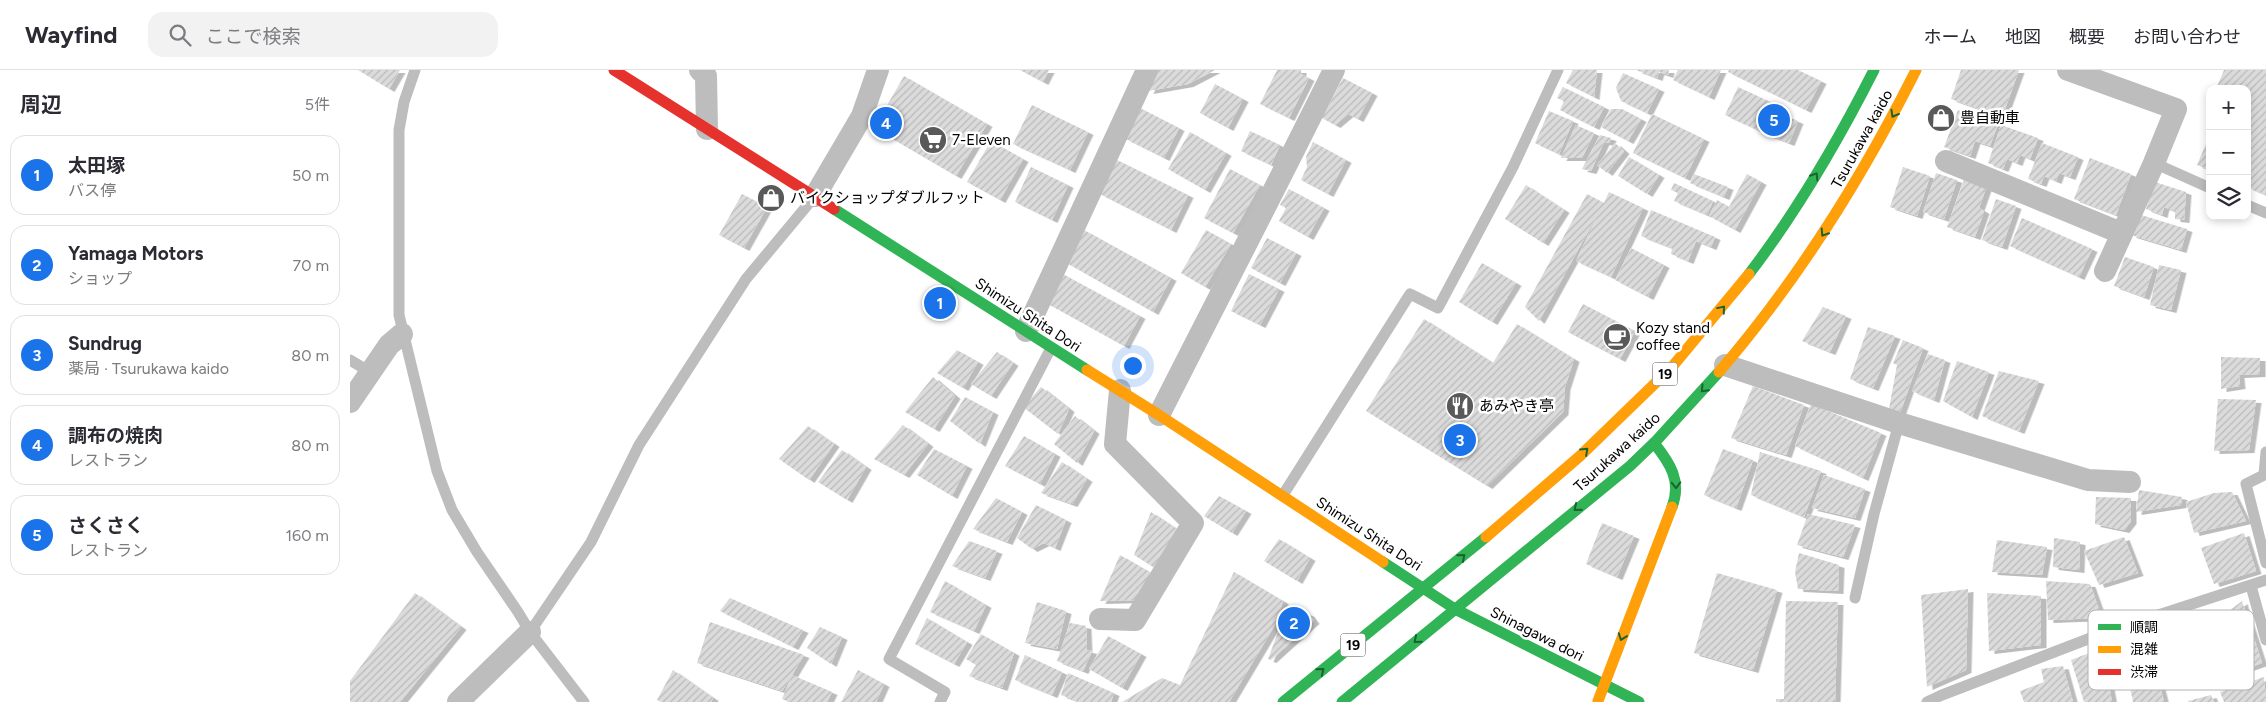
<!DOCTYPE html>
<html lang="ja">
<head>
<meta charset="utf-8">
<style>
  body { margin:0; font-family:Figtree,"Noto Sans JP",sans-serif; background:#f2f2f3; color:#2b2b33 }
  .controls { position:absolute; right:15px; top:15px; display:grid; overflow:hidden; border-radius:10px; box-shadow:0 2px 8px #0003 }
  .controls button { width:45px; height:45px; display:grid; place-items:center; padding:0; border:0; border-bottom:1px solid #e1e1e2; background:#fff; color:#2b2b33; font:25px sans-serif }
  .you { position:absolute; left:782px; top:295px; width:18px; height:18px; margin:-12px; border:4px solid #fff; border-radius:50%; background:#1a73e8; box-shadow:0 0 0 8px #1a73e833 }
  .badge { display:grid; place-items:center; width:32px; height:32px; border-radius:50%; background:#1a73e8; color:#fff; font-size:16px; font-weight:700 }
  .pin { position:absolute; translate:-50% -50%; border:2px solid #fff; box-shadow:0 1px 5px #0006 }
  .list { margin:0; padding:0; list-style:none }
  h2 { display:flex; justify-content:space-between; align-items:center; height:65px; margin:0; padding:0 20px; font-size:21px }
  h2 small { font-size:16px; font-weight:400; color:#7c7c81 }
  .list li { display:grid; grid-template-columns:32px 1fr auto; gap:15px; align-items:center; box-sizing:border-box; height:80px; margin:0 10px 10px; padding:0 10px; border:1px solid #e1e1e2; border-radius:15px }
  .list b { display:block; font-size:19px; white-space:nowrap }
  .list p { margin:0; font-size:16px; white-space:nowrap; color:#7c7c81 }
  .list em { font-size:16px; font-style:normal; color:#7c7c81 }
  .icon { flex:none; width:28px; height:28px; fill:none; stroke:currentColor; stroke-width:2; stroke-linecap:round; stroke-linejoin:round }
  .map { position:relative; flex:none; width:1916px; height:632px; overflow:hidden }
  header { display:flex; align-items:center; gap:30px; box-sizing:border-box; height:70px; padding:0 25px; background:#fff; border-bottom:1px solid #e1e1e2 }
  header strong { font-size:24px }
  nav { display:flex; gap:28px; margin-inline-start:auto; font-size:18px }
  .search { width:350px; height:45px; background:#f2f2f3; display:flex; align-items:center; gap:12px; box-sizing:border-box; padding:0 18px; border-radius:15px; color:#7c7c81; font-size:19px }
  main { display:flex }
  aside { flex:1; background:#fff }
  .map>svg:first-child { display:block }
</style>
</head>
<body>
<header>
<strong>Wayfind</strong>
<div class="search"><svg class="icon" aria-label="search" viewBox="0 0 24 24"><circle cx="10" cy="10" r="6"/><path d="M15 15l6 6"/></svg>ここで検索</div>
<nav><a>ホーム</a><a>地図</a><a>概要</a><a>お問い合わせ</a></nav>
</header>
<main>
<aside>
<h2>周辺<small>5件</small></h2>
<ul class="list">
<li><span class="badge">1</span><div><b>太田塚</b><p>バス停</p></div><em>50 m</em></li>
<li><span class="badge">2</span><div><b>Yamaga Motors</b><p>ショップ</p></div><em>70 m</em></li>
<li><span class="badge">3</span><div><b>Sundrug</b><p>薬局 · Tsurukawa kaido</p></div><em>80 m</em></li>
<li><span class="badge">4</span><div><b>調布の焼肉</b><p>レストラン</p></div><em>80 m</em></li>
<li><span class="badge">5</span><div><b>さくさく</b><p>レストラン</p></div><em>160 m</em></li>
</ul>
</aside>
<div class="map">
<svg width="1916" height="632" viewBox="0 0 1916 632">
  <defs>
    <pattern id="building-hatch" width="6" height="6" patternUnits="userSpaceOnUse" patternTransform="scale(1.25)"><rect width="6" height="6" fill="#dbdbdb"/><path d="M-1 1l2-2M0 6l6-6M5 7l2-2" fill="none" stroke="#bababa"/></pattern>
    <filter id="shadow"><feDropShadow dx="5.5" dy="3" stdDeviation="0" flood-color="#0004"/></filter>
  </defs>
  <rect width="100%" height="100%" fill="#fff"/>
  <g fill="url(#building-hatch)" filter="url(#shadow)">
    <path d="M8,0H50L39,19Z"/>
    <path d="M670,0H699L693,12Z"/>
    <path d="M807,0H865L838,14L798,21Z"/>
    <path d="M927,0H951V4L959,8L939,48L910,34Z"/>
    <path d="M1223,0H1247L1244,27L1216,13Z"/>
    <path d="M1286,0H1319L1318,5L1309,2L1307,8Z"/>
    <path d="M1328,0H1371L1359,27L1323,10Z"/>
    <path d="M1379,0H1448L1471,11L1456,40L1378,2Z"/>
    <path d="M1611,0H1669L1652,47L1601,29Z"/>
    <path d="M1874,0H1916V125L1897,117V19H1866Z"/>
    <path d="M1273,3L1309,19L1297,43L1271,31L1266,18Z"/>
    <path d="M554,6L637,54L606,106L524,58Z"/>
    <path d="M993,8L1022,23L1008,49L998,44L985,55L972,48Z"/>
    <path d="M865,14L893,29L878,58L850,43Z"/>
    <path d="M1213,17L1254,37L1244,57L1210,40L1214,31L1207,28Z"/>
    <path d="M1388,17L1425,34L1412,62L1375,45Z"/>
    <path d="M682,35L738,62L720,100L663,74Z"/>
    <path d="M788,37L829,58L814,88L774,68Z"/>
    <path d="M1261,39H1272L1291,49L1278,71L1251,57Z"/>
    <path d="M1608,40L1648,54L1640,76L1625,71L1620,86L1594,77Z"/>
    <path d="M1199,41L1223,51L1209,84L1185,73Z"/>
    <path d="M1426,42L1448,51L1439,73L1416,64Z"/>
    <path d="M1302,44L1354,69L1335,108L1283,83Z"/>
    <path d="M1226,55L1244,63L1232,88H1211Z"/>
    <path d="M1651,55L1688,68L1680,89L1670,85L1667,93L1657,89L1653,99L1638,93Z"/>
    <path d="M900,61L930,75L921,95L891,81Z"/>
    <path d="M840,62L876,83L855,120L818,99Z"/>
    <path d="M1250,65L1261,68L1259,73L1254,72L1241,101L1232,99Z"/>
    <path d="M1860,65V100L1847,95Z"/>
    <path d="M641,71L673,89L650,130L617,112Z"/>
    <path d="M963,72L996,90L978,124L951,110L957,97L956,87Z"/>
    <path d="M1265,73L1274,81L1257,103L1247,95Z"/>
    <path d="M1692,73L1728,87L1720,107L1709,103L1706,111L1694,106L1691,114L1678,109Z"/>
    <path d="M1279,87L1309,105L1297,124L1268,106Z"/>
    <path d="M1740,88L1781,104L1766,145L1724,129Z"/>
    <path d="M767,90L838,125L821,160L750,124Z"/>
    <path d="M681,97L718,115L702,150L665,132Z"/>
    <path d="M1553,97L1580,106L1567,146L1540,137Z"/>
    <path d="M880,99L910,115L883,163L854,148Z"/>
    <path d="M1586,103L1607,110L1594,149L1573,142Z"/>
    <path d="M1344,104L1378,117L1374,127L1340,113Z"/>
    <path d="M1397,104L1411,112L1385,160L1359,146L1367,130L1379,137Z"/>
    <path d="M1614,110L1636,118L1629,138L1634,141L1625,167L1597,157Z"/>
    <path d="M1805,112L1836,122L1834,150L1825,149V141L1814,137L1812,145L1796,139Z"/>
    <path d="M1324,113L1363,131L1357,145L1324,131L1328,123L1321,120Z"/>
    <path d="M1176,115L1214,140L1193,173L1155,149Z"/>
    <path d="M939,119L974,138L958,167L929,151L936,138L930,135Z"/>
    <path d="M1259,122L1293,138L1261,207L1226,191L1251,138L1189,251L1175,237L1237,124L1254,133Z"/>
    <path d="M392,124L417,137L394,178L369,165Z"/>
    <path d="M1646,129L1666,136L1652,177L1632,170Z"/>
    <path d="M1301,140L1365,167L1361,177L1346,171L1338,191L1321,184L1322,178L1291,166Z"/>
    <path d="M1788,144L1837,159L1831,180L1781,165Z"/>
    <path d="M1672,148L1742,179L1729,207L1660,176Z"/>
    <path d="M734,160L821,208L803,242L715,192Z"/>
    <path d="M856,160L881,174L855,217L831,203Z"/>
    <path d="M917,168L946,183L930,213L901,198Z"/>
    <path d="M1281,178L1314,195L1298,227L1265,210Z"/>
    <path d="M1775,187L1804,197L1794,227L1764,216Z"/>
    <path d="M1132,193L1166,213L1142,252L1109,232Z"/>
    <path d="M1809,195L1831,200L1821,240L1800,235Z"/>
    <path d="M707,201L790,246L774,276L691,230Z"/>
    <path d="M899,204L929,219L910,255L881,241Z"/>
    <path d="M1233,234L1285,261L1270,289L1218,262Z"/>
    <path d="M1473,237L1496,246L1480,282L1452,271Z"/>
    <path d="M1074,249L1143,293L1167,254L1224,289L1215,317L1213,342L1137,416L1016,341Z"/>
    <path d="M1518,257L1545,266L1523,318L1500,309Z"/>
    <path d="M1553,270L1573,278L1550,343L1539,339L1547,295L1543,293Z"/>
    <path d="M607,280L628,292L613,318L587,303Z"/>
    <path d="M647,282L663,293L641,326L621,314Z"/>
    <path d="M1578,284L1595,290L1584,330L1562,321Z"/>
    <path d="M1871,287L1910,288V304L1889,305L1890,316L1871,319Z"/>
    <path d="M1607,291L1639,302L1622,347L1593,331Z"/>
    <path d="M1649,301L1689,311L1669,361L1632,346Z"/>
    <path d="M583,307L605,326L584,359L555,342Z"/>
    <path d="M1403,316L1454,335L1436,385L1381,368Z"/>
    <path d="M691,317L719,339L708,364L673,337Z"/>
    <path d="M615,327L643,342L630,374L600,351Z"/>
    <path d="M1868,329L1906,330L1899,380L1864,381Z"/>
    <path d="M1461,334L1531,363L1513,408L1445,376Z"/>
    <path d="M725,346L744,361L727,393L704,374Z"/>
    <path d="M553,355L578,374L554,405L524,389Z"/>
    <path d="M458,356L484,374L459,410L429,389Z"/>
    <path d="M674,366L705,384L690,414L655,396Z"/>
    <path d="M584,379L617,396L602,426L567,405Z"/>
    <path d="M1373,379L1403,390L1386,438L1354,425Z"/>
    <path d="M492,380L516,397L497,430L468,412Z"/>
    <path d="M1410,382L1471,401L1454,447L1401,425Z"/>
    <path d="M712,392L737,409L722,434L691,423Z"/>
    <path d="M1474,405L1515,419L1505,448L1462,438Z"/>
    <path d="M1789,420L1832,427L1831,435L1786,442Z"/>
    <path d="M1882,422L1896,451L1844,463L1836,432L1864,423Z"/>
    <path d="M869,426L896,441L882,463L854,446Z"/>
    <path d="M1746,427L1781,428V451L1774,460L1745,454Z"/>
    <path d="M646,428L672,442L657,472L623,459Z"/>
    <path d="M686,435L716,450L705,478L694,473L682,479L667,468Z"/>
    <path d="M801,442L831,462L808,500L784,485Z"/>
    <path d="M1458,444L1505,455L1493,487L1447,475Z"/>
    <path d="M1252,453L1284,466L1267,507L1236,494Z"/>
    <path d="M1894,463L1906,501L1864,514L1851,478Z"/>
    <path d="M1774,467L1788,503L1749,515L1734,481Z"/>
    <path d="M1704,468L1730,472L1729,500L1703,497Z"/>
    <path d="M929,469L960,488L947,511L914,491Z"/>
    <path d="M1647,470L1697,477L1692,505L1642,502Z"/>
    <path d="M619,471L647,481L635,508L602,496Z"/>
    <path d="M1449,483L1489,495L1488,521L1448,519L1445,502Z"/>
    <path d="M770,485L803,504L788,530L750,531Z"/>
    <path d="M884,502L933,531L926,553L879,632H772L812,608L830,615Z"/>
    <path d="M1367,503L1427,520L1403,600L1344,583Z"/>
    <path d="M595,511L636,535L624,561L580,542Z"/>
    <path d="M1696,511L1740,514L1752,548L1698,550Z"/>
    <path d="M1618,519L1616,600L1577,617L1571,525Z"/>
    <path d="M65,523L111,557L50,632H0V611Z"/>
    <path d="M1637,523L1691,526V575L1639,581Z"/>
    <path d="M380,528L453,560L443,577L370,541Z"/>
    <path d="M1436,531L1488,532L1485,632H1426V629H1434Z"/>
    <path d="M1892,531L1912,593L1870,608L1853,559L1875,555V544Z"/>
    <path d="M687,532L716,541L707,579L675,573Z"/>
    <path d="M945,538L959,544L964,551L921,590L918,589L932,551Z"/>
    <path d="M577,548L617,572L604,594L565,574Z"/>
    <path d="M360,552L454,585L442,605L482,622L477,632H439L432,629L442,605L432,621L347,593Z"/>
    <path d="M720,553L736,556L737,580L742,581L733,601L707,591Z"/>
    <path d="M470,557L492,567L481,594L457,578Z"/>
    <path d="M631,564L664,583L652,618L619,606L626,595L616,589Z"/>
    <path d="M758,566L791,584L772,618L739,599Z"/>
    <path d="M1752,578L1762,632H1734L1721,590Z"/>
    <path d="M1800,578L1814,632H1783L1773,584Z"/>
    <path d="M675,585L712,602L702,625L665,610Z"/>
    <path d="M1713,596L1723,632H1674L1670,621L1694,612L1691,599Z"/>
    <path d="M323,600L363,628L361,632H311L307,630Z"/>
    <path d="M508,600L534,614L526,632H491Z"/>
    <path d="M718,603L764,623L761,632H730L711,625Z"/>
    <path d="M1914,607L1916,632H1874L1870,622Z"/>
    <path d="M1861,625L1864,632H1838V631Z"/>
  </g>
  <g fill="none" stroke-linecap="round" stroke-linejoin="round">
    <g stroke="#bdbdbd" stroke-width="11">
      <path d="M65,0L54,32L49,60V245L87,401L102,440L127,482L168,542L180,562L234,632"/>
      <path d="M1804,93L1860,118"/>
      <path d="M1897,135L1916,143"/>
      <path d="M0,290L20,302"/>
      <path d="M1916,382L1914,405L1896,414L1916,493"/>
      <path d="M933,425L1060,224L1088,238L1163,97L1208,0"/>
      <path d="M1901,516L1916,570"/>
      <path d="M1505,528L1524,444L1549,353"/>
      <path d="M180,562L241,472L289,375L396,209L465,126"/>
      <path d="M590,632L595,622L539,589L701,278"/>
      <path d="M1577,632L1592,625L1759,561L1916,510"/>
    </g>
    <g stroke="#bdbdbd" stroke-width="22">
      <path d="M350,0L356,6L357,59"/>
      <path d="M1718,0L1826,39L1804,93L1755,201"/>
      <path d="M1596,91L1771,163"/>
      <path d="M465,126L512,46L528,0"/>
      <path d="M676,261L797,0"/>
      <path d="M1375,295L1549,353L1738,410L1780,412"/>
      <path d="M0,332L39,275L52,264"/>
      <path d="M809,345C867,230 927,116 984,0"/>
      <path d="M750,549L785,550L843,453L765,374L770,320"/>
      <path d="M108,632L180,562"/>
    </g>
    <g stroke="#30b455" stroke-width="11">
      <path d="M484,139L737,300"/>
      <path d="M1399,204C1448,140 1488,71 1524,0"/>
      <path d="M1304,373C1320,393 1332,411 1322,437"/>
      <path d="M1033,492L1105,539L1289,632"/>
      <path d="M933,632L1136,467"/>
      <path d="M992,632L1280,396L1306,371L1369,302"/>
    </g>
    <g stroke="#ff9f0a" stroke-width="11">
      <path d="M737,300L809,345L1033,492"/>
      <path d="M1369,302C1448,210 1512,108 1566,0"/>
      <path d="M1136,467L1230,386L1322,297L1399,204"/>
      <path d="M1248,631L1322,437"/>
    </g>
    <path stroke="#e5322d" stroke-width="11" d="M264,0L484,139"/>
  </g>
  <defs><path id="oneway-chevron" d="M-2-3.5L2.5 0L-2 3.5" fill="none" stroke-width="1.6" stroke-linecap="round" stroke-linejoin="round" transform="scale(1.25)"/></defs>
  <g stroke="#1a632f">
    <use href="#oneway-chevron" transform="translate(1544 44) rotate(119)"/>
    <use href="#oneway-chevron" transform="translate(1465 106) rotate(-58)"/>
    <use href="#oneway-chevron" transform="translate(1474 163) rotate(123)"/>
    <use href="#oneway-chevron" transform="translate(1372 239) rotate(-50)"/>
    <use href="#oneway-chevron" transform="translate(1354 319) rotate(133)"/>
    <use href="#oneway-chevron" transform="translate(1235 381) rotate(-43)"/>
    <use href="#oneway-chevron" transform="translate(1326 415) rotate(88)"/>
    <use href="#oneway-chevron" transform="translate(1227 438) rotate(140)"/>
    <use href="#oneway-chevron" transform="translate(1112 487) rotate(-40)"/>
    <use href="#oneway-chevron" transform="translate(1272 567) rotate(110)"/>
    <use href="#oneway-chevron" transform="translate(1067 570) rotate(140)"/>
    <use href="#oneway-chevron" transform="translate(971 601) rotate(-39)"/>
  </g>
  <defs>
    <symbol id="shop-disc" viewBox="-11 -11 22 22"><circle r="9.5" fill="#595959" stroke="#fff"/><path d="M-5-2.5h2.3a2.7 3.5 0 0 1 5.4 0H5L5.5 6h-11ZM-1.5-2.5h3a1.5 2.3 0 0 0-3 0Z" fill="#fff"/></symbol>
    <symbol id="supermarket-disc" viewBox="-11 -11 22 22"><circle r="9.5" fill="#595959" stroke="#fff"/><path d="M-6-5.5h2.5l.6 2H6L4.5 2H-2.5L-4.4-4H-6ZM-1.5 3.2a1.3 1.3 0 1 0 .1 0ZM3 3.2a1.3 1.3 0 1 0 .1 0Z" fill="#fff"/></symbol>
    <symbol id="cafe-disc" viewBox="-11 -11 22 22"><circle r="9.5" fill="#595959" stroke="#fff"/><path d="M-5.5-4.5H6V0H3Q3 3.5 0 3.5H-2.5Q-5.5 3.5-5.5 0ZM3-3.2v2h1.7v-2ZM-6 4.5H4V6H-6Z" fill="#fff"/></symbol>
    <symbol id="restaurant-disc" viewBox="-11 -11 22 22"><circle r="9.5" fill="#595959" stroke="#fff"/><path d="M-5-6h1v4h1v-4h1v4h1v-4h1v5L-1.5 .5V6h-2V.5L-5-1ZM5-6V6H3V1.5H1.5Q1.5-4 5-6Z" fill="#fff"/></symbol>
  </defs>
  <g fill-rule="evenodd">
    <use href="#shop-disc" x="1575" y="32" width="32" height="32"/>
    <use href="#supermarket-disc" x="567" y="54" width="32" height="32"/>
    <use href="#shop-disc" x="405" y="112" width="32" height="32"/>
    <use href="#cafe-disc" x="1251" y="251" width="32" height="32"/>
    <use href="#restaurant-disc" x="1094" y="320" width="32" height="32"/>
  </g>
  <g text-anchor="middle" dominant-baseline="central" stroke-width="5" stroke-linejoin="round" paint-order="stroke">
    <g fill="#fff" stroke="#4c4c4c" stroke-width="1">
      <rect x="1302.5" y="292.5" width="25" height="23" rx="4"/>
      <rect x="990.5" y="563.5" width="25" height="23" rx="4"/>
    </g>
    <g font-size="14" font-weight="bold" fill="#000">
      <text x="1315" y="304">19</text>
      <text x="1003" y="575">19</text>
    </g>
    <g font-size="15" fill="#000" stroke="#fff" text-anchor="start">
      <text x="1610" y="48">豊自動車</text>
      <text x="602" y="70">7-Eleven</text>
      <text x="440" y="128">バイクショップダブルフット</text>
      <text x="1286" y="258">Kozy stand<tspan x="1286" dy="17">coffee</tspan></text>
      <text x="1129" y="336">あみやき亭</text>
    </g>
    <g font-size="15" fill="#000" stroke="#fff">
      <text transform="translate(1512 69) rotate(-61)">Tsurukawa kaido</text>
      <text transform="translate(678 245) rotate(33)">Shimizu Shita Dori</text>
      <text transform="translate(1267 382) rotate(-42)">Tsurukawa kaido</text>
      <text transform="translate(1019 464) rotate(33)">Shimizu Shita Dori</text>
      <text transform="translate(1187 564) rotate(27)">Shinagawa dori</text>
    </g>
  </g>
  <rect x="1738" y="540" width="166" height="80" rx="8" fill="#fff" stroke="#b2b2b2" stroke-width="1"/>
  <rect x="1748" y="554" width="23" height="6" fill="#30b455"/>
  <rect x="1748" y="576" width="23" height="7" fill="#ff9f0a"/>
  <rect x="1748" y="599" width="23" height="6" fill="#e5322d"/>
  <g font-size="14" fill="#000">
    <text x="1780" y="562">順調</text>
    <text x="1780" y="584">混雑</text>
    <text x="1780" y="607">渋滞</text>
  </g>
</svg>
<div class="controls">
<button>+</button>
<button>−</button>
<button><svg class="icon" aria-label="layers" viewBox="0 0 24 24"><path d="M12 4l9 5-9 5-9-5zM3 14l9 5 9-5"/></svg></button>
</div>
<div class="you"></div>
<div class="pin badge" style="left:590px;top:233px">1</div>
<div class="pin badge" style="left:944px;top:553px">2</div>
<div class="pin badge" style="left:1110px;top:370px">3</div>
<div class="pin badge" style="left:536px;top:53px">4</div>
<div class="pin badge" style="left:1424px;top:50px">5</div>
</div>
</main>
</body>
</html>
